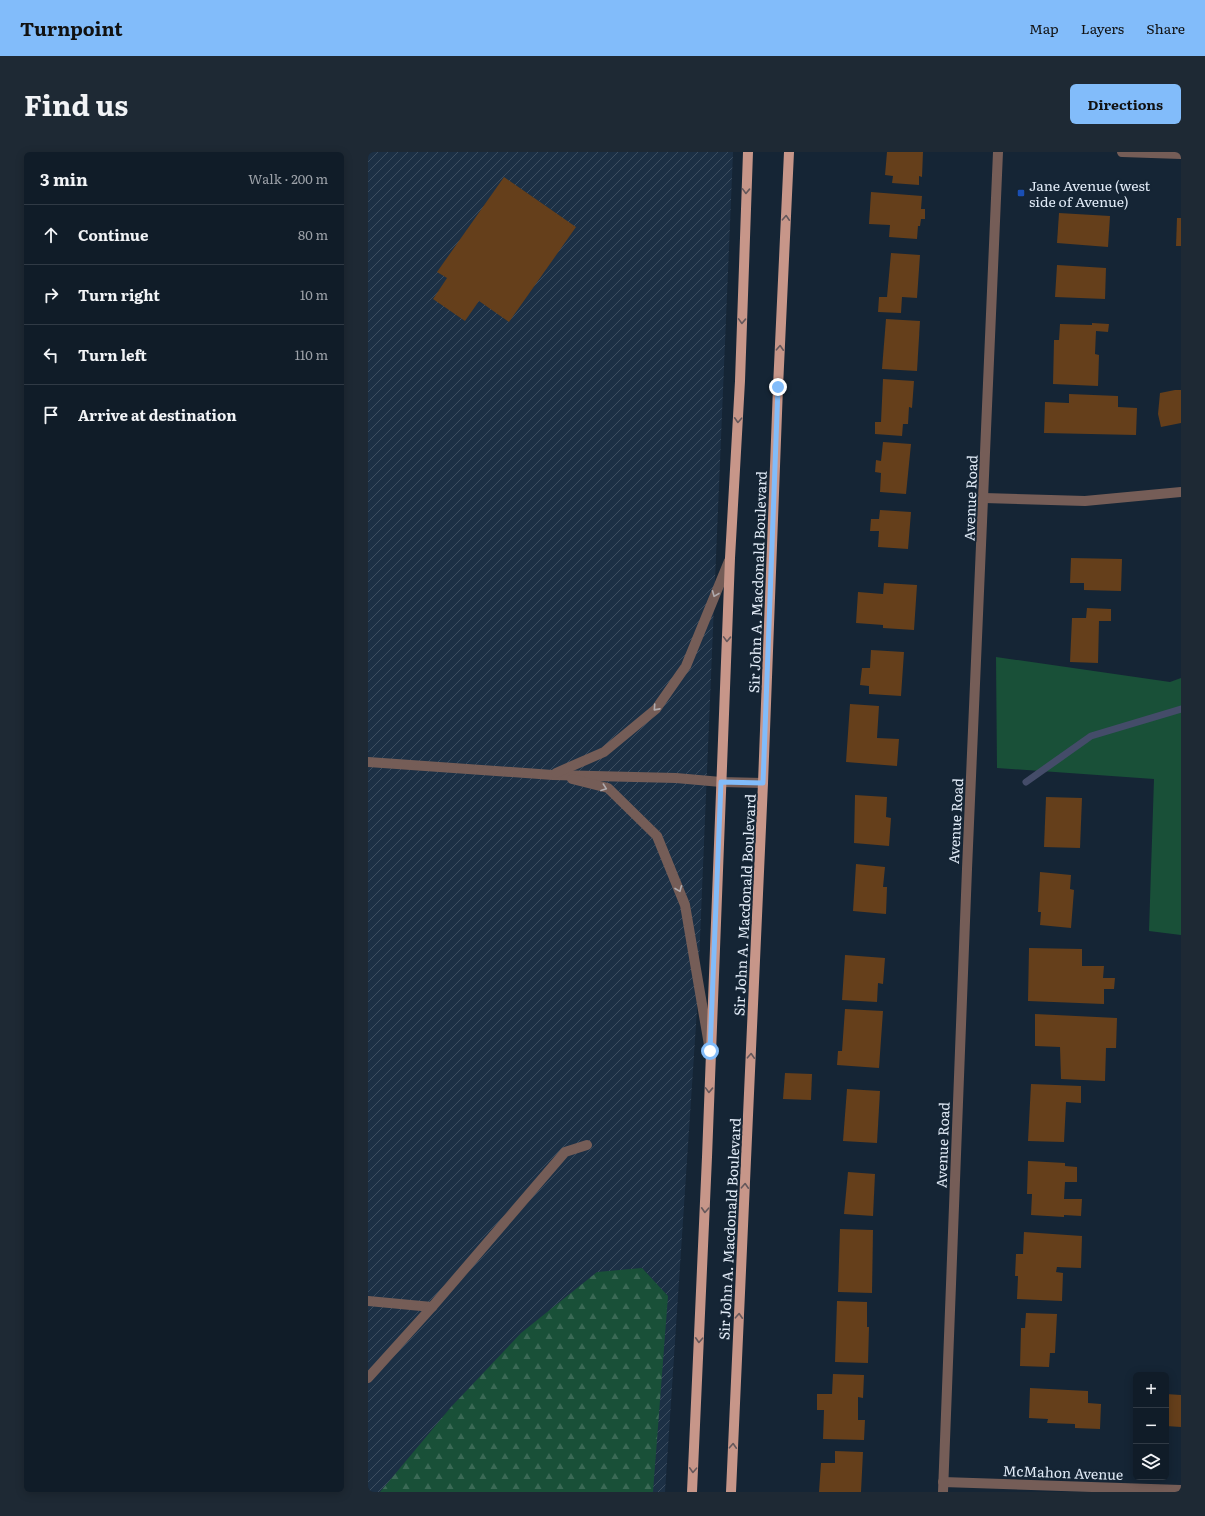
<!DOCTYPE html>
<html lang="en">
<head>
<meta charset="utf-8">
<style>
  body { margin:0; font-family:Literata,serif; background:#1e2934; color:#f1f3f6 }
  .controls { position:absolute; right:12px; bottom:12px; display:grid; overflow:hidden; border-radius:6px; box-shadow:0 2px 10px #0003 }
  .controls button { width:36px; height:36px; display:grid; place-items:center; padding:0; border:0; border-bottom:1px solid #303a45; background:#101c28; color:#f1f3f6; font:20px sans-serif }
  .stop { position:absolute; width:12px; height:12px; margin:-9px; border:3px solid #82bcfa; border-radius:50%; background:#fff }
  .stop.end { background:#82bcfa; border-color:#fff; box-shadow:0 1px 4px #0008 }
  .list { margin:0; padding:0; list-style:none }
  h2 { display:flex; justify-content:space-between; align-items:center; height:52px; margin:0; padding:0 16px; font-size:17px }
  h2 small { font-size:13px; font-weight:400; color:#9ca1a8 }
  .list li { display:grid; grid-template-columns:26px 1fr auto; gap:12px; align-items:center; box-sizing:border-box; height:60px; padding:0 16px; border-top:1px solid #303a45 }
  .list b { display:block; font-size:15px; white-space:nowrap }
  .list em { font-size:13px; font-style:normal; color:#9ca1a8 }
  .icon { flex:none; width:22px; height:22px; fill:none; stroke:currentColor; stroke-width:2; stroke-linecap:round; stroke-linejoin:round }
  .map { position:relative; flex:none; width:813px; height:1340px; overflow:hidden; border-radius:6px }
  header { display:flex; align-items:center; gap:24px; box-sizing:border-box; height:56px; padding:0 20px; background:#82bcfa; color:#111 }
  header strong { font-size:19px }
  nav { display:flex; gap:22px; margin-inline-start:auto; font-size:14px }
  .intro { display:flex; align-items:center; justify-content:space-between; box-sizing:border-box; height:96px; padding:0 24px }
  h1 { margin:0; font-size:28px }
  .button { padding:10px 18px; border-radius:6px; background:#82bcfa; color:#111; font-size:14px; font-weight:700 }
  main { display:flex; gap:24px; padding:0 24px }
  aside { flex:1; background:#101c28; border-radius:6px; box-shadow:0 2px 10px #0003 }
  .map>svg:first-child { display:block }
</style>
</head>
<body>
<header>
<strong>Turnpoint</strong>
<nav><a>Map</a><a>Layers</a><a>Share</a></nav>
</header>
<div class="intro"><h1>Find us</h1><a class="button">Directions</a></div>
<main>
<aside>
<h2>3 min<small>Walk · 200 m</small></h2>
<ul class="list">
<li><svg class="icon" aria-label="ahead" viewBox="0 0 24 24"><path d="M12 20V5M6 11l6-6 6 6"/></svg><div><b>Continue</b></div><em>80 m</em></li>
<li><svg class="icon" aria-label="right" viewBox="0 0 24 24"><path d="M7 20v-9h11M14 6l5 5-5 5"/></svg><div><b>Turn right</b></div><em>10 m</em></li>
<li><svg class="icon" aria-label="left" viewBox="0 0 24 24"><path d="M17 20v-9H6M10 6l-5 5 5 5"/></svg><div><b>Turn left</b></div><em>110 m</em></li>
<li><svg class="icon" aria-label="arrive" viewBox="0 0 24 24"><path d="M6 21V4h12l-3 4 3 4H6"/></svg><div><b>Arrive at destination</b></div></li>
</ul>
</aside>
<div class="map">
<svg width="813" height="1340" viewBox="0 0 813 1340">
  <defs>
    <pattern id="industrial-furrows" width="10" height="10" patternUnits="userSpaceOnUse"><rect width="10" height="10" fill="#1c3045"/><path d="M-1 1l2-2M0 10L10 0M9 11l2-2" fill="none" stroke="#3d4e60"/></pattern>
    <pattern id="forest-firs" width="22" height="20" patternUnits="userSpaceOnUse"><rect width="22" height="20" fill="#195038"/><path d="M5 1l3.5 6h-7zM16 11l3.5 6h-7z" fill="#3a6955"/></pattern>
  </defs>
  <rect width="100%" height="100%" fill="#152535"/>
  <path fill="url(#industrial-furrows)" d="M0,0H365L329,857L297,1340H0Z"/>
  <path fill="#195038" d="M628,505L802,530L813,526V783L781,779L786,627L629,616Z"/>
  <path fill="url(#forest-firs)" d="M274,1116L300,1144L285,1340H12L83,1255L153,1181L229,1120Z"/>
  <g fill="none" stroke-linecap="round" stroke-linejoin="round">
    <path stroke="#444c69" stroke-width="7" d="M658,630L723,584L813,557"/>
  </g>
  <g fill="#653f1b">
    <path d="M519,0H555L554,25L551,24V33L524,31L525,24L517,23Z"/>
    <path d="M136,25L208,75L141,170L111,149L97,169L65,147L79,126L69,120Z"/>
    <path d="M503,40L554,44L553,57H557V67H553L552,74H550L549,87L521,85L522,73L501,72Z"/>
    <path d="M691,61L742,64L740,95L689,91Z"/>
    <path d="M809,66H813V94H808Z"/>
    <path d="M523,101L552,103L549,146L534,145L533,161L510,160L511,145H519Z"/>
    <path d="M689,113L738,116L737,147L687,145Z"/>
    <path d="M518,167L552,169L549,219L514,217Z"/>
    <path d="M724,171L741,172L740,180L728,179L727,202L731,203L730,234L685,232L686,188H691L692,172L724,173Z"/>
    <path d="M515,227L546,229L544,256L541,255L540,272H535L534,284L507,282V270H513Z"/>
    <path d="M807,238H813V271L793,275L790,262L792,241Z"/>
    <path d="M701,242L750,244V255L769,256L768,283L676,281L677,250L701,251Z"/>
    <path d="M515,290L543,292L538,342L512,340L513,321L507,320L508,308L513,309Z"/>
    <path d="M512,358L543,360L540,397L510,395L511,379H502L503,367H511Z"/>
    <path d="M703,406L754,407L753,439L716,438V431H702Z"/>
    <path d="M516,431L549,433L546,478L515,476V473L488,471L490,440L515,442Z"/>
    <path d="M719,456L743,457V469H731L730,511L702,510L704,466H718Z"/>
    <path d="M503,498L536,500L533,544L501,542V534L492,533L494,516H502Z"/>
    <path d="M482,552L511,554L509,586L531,587L529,614L478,610Z"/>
    <path d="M487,643L519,645L518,665L523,666L521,694L486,691Z"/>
    <path d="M678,645L714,646L712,696L676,695Z"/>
    <path d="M488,712L517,715L515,735H519L518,762L485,759Z"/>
    <path d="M672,720L703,723L702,737L706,738L703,776L672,773L673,760H670Z"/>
    <path d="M661,796L714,797V814H736L735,826H747L746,837H736V852L660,849Z"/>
    <path d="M477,803L517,806L515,832L510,831L509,850L474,848Z"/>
    <path d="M477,857L515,859L511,916L469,913L470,899H474Z"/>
    <path d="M667,862L749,866L748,896H738L737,929L693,927L692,895L667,894Z"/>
    <path d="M417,921L444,922L443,948L415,947Z"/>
    <path d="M663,932L713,934V951L698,950L696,990L660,989Z"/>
    <path d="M479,937L512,939L509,991L475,989Z"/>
    <path d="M660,1009L697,1011V1014L709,1015V1030H697L696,1047H714L713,1064L696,1063V1065L663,1063L664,1042H659Z"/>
    <path d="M480,1020L507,1022L505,1064L476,1062Z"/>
    <path d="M472,1077L505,1078L504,1141L470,1140Z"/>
    <path d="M656,1080L714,1084L713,1116L689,1115L688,1120L695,1121L694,1149L649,1147L650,1124H647L648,1102H655Z"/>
    <path d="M469,1149L499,1150V1175H501L500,1211L467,1210Z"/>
    <path d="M658,1161L689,1162L687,1201H682L681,1215L652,1214L653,1176H657Z"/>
    <path d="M465,1222L496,1223L495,1246L490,1245V1268H497L496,1288L455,1287L456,1258H449V1242H464Z"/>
    <path d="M662,1236L720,1239V1251L733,1252L732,1277L707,1276V1272L679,1271L680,1267L661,1266Z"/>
    <path d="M798,1242L813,1243V1275L798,1274Z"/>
    <path d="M467,1299L495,1300L493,1340H451L453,1311H467Z"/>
  </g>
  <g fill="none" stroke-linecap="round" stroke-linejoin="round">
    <g stroke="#755d57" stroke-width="10">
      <path d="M754,0L813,2"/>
      <path d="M616,346L717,349L813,340"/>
      <path d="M0,610L185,623L308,626L353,630L395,631"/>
      <path d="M188,621L236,600L288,557L318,514L361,409"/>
      <path d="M204,627L240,636L289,684L317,753L341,893"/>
      <path d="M0,1149L64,1155"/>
      <path d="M0,1226L64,1155L197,1000L219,993"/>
      <path d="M575,1330L813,1338"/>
      <path d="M575,1340L599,717L630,0"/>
    </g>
    <g stroke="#c79689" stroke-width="10">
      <path d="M324,1340L339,1005L362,406L372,229L380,0"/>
      <path d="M363,1340L395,631L410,235L421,0"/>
    </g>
  </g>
  <defs><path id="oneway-chevron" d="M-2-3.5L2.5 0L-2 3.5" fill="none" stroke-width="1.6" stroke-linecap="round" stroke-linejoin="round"/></defs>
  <g stroke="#65585b">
    <use href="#oneway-chevron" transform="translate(378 39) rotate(92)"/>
    <use href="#oneway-chevron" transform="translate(418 66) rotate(-87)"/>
    <use href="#oneway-chevron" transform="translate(374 169) rotate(92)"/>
    <use href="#oneway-chevron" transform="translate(412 196) rotate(-87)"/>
    <use href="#oneway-chevron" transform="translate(370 268) rotate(93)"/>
    <use href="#oneway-chevron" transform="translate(359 487) rotate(92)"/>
    <use href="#oneway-chevron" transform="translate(383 904) rotate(-87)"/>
    <use href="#oneway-chevron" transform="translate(341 938) rotate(92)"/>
    <use href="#oneway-chevron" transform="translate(377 1034) rotate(-87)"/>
    <use href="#oneway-chevron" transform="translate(337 1058) rotate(93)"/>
    <use href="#oneway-chevron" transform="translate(371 1164) rotate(-87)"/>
    <use href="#oneway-chevron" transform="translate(331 1188) rotate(93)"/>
    <use href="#oneway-chevron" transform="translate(365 1294) rotate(-87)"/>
    <use href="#oneway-chevron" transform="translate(325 1318) rotate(93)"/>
  </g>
  <g stroke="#b0abae">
    <use href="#oneway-chevron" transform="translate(347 442) rotate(112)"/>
    <use href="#oneway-chevron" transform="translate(288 556) rotate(132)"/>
    <use href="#oneway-chevron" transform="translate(236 636) rotate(20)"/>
    <use href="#oneway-chevron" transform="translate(311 737) rotate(68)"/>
  </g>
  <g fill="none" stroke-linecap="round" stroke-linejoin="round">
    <path stroke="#82bcfa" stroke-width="5" d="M342,899L353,630L395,631L410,235"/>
  </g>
  <rect fill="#1a4fb4" stroke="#152535" stroke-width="1.5" x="649" y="37" width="8" height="8" rx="2"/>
  <g text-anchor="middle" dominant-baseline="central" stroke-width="4" stroke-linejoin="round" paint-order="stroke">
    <g font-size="14" fill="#e0eaf6" stroke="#152535" text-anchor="start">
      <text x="661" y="33">Jane Avenue (west<tspan x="661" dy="16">side of Avenue)</tspan></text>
    </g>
    <g font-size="14" fill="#e0eaf6" stroke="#152535">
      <text transform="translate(602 346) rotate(-88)">Avenue Road</text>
      <text transform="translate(389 430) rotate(-88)">Sir John A. Macdonald Boulevard</text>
      <text transform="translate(587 669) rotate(-87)">Avenue Road</text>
      <text transform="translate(376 753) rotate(-87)">Sir John A. Macdonald Boulevard</text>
      <text transform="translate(574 993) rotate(-88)">Avenue Road</text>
      <text transform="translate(361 1077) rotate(-87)">Sir John A. Macdonald Boulevard</text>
      <text transform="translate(695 1320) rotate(2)">McMahon Avenue</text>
    </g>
  </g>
</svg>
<div class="controls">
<button>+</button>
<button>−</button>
<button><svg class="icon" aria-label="layers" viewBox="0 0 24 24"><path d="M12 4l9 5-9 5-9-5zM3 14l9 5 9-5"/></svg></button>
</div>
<div class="stop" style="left:342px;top:899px"></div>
<div class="stop end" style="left:410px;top:235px"></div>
</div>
</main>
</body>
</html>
